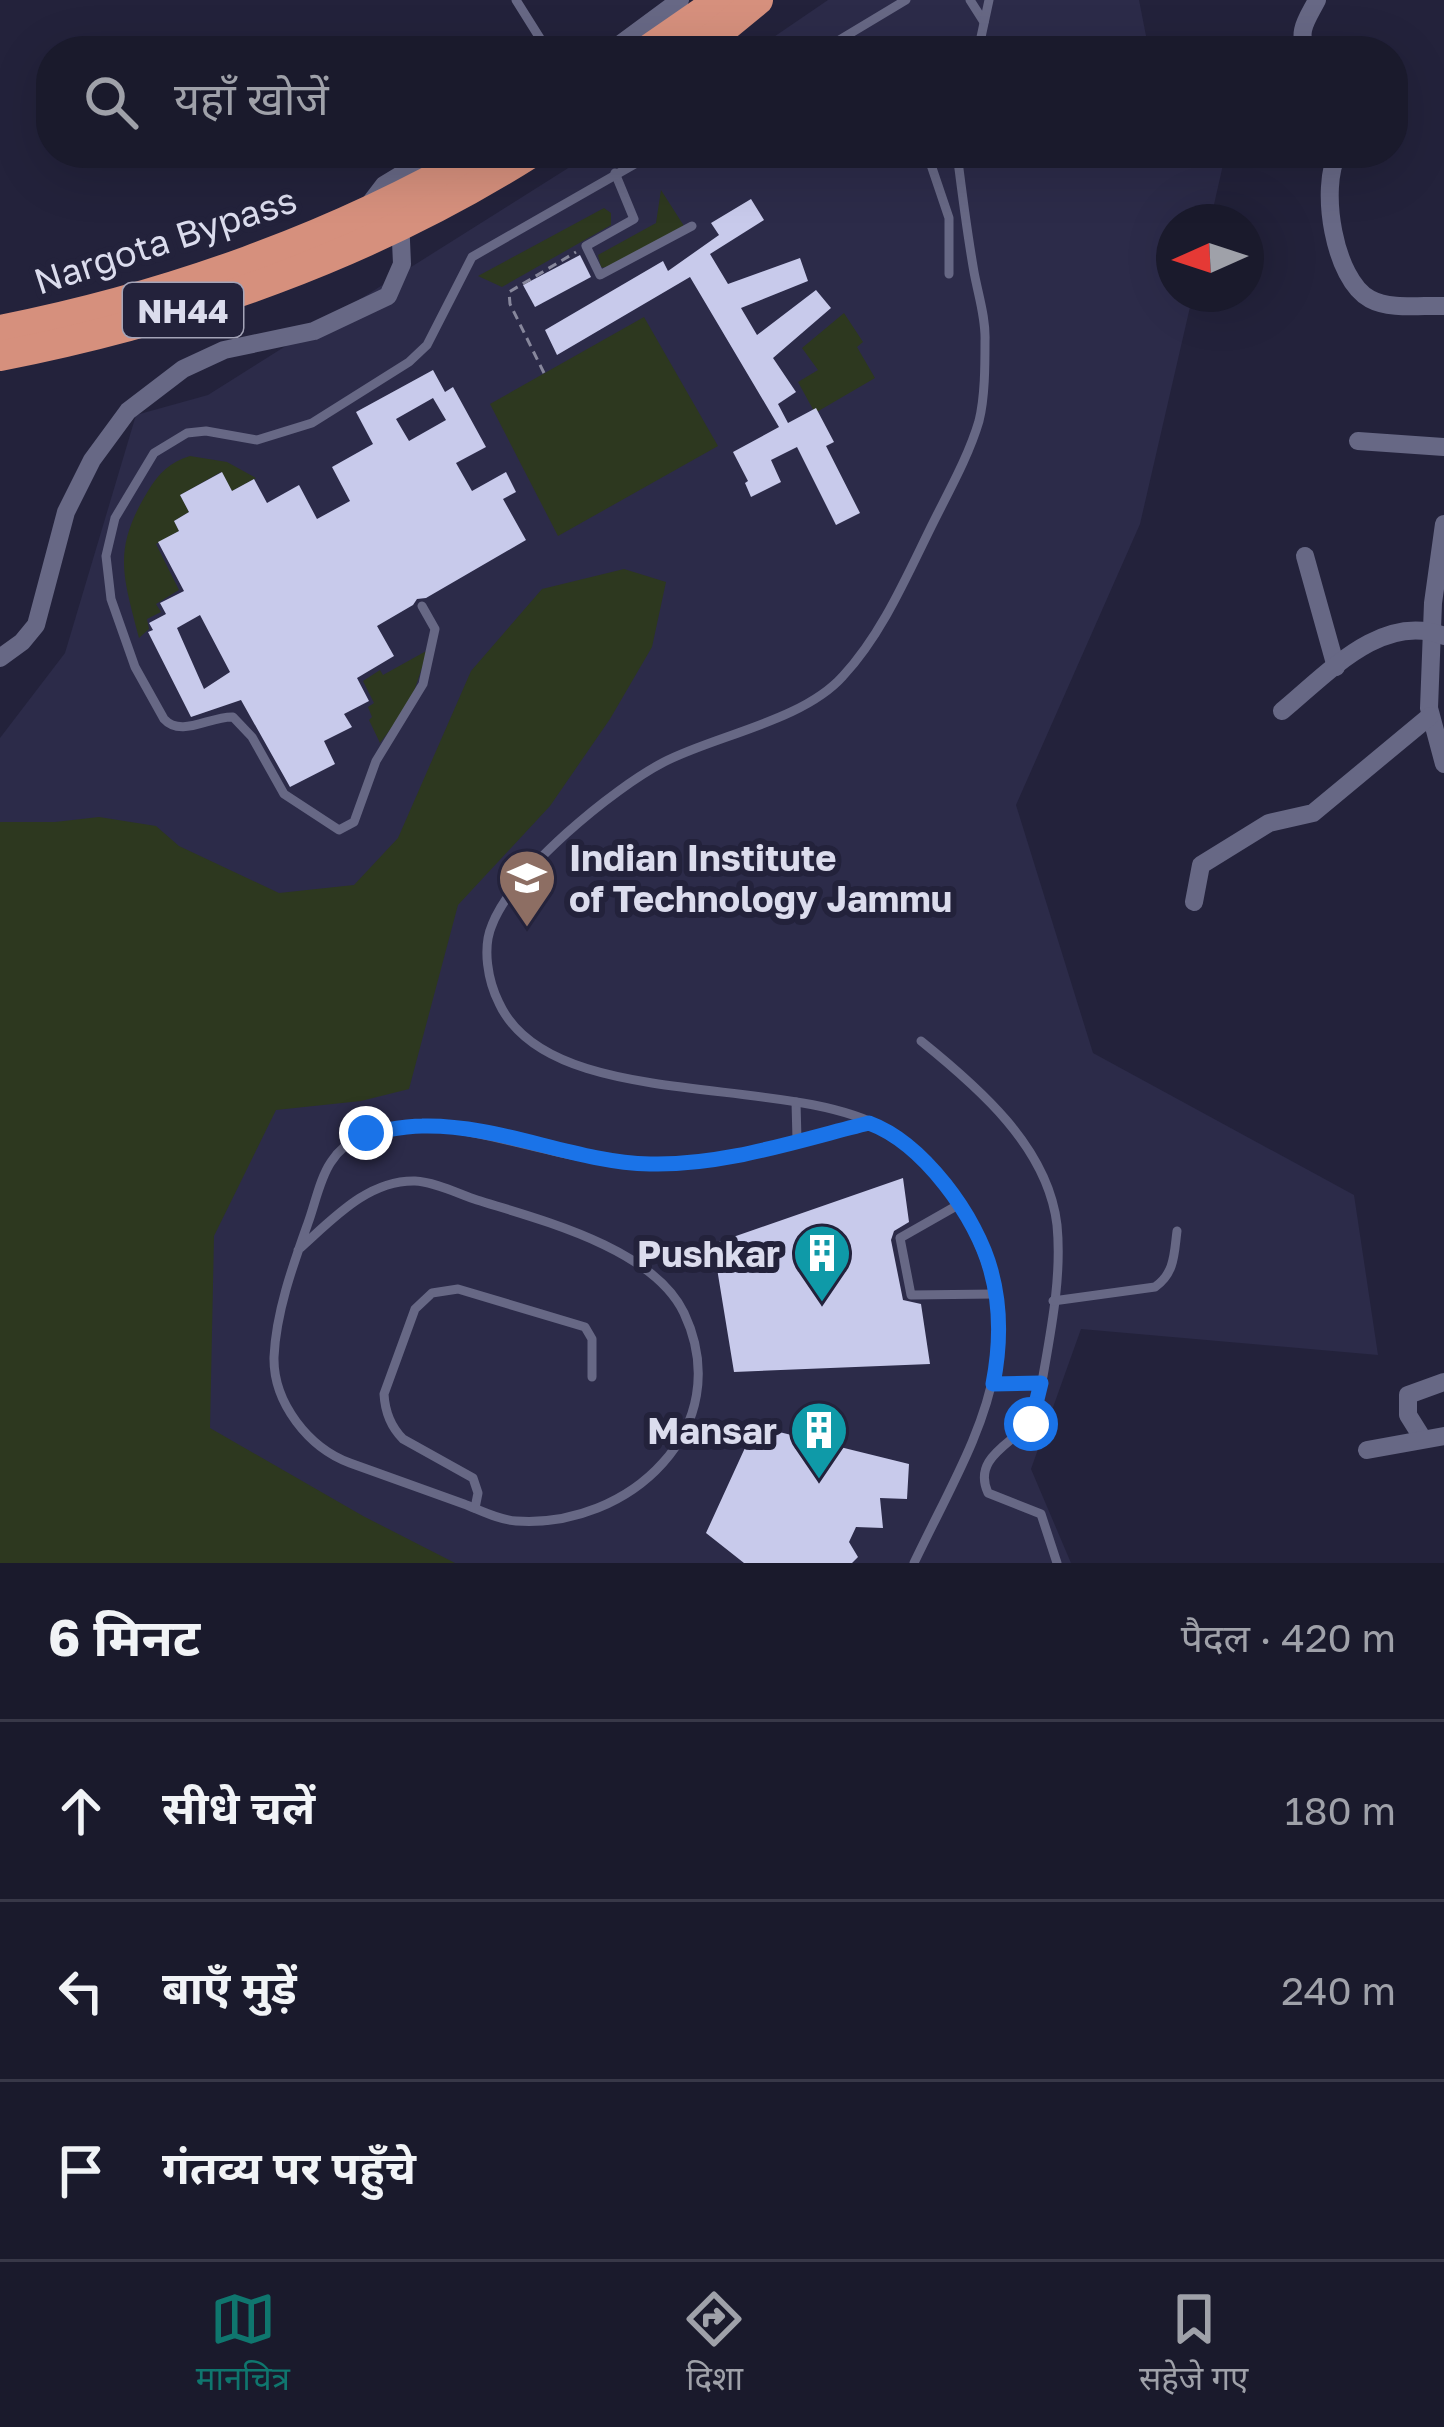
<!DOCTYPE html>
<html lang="hi">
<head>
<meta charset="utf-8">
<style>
  body { margin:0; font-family:"Golos Text","Noto Sans Devanagari",sans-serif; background:#232334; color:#f1f3f6 }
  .compass { position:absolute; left:1156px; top:204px; width:108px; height:108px; border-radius:50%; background:#1a1a2c; box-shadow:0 12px 48px #0002; rotate:267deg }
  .stop { position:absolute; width:36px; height:36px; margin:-27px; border:9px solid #1a73e8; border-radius:50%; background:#fff }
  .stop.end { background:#1a73e8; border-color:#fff; box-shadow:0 3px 12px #0008 }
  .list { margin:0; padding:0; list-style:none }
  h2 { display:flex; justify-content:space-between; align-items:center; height:156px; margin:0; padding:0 48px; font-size:51px }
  h2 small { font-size:39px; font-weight:400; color:#9fa1a9 }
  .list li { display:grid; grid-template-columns:78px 1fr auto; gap:36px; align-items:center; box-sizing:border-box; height:180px; padding:0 48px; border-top:3px solid #383848 }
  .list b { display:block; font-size:45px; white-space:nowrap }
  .list em { font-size:39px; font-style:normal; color:#9fa1a9 }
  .icon { flex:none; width:66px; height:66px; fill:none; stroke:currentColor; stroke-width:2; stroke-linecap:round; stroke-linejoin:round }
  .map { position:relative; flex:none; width:1444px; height:1563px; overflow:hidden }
  .search { position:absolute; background:#1a1a2c; box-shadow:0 12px 48px #0002; left:36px; right:36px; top:36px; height:132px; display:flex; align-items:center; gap:30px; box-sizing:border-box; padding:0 42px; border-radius:48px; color:#9fa1a9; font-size:45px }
  .sheet { height:696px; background:#1a1a2c }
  nav { display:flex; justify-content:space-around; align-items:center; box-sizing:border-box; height:168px; border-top:3px solid #383848; background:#1a1a2c; font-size:33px; color:#9fa1a9 }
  nav a { display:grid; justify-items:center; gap:6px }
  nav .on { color:#0f766e }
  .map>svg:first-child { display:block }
</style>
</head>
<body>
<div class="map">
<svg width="1444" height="1563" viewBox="0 0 1444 1563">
  <rect width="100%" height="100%" fill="#23223b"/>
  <g fill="#2c2b49">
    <path d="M828,0H1139L1149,51H753Z"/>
    <path d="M592,153H1222L1225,156L1210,222H1174V294H1193L1140,524L1016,805L1093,1053L1354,1195L1378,1355L1081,1329L1031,1469L1071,1563H0V738L65,653L136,415L208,395Z"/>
  </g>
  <g fill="#2d381f">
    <path d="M661,190L684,226L607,268L601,267L598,255L656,223Z"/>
    <path d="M604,208L611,213V225L502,287L478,276Z"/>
    <path d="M844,313L863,342L857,347L875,378L815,413L798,382L818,370L802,348Z"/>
    <path d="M644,317L718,446L558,536L490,404Z"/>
    <path d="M190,456L227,462L256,478L232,491L221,472L180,495L189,512L174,521L179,531L156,544L179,590L156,604L161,612L147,619L149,629L139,638C123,575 112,550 148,491C159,473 170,462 190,456Z"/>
    <path d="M624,569L666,582L652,647L610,719L550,806L458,905L409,1089L361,1101L276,1110L214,1236L210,1428L363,1516L455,1563H0V822H55L99,817L156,826L179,846L279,893L354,885L398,838L471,671L542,589Z"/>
    <path d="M428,650L410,703L380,743L369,720L372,717L368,707L374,703L363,681L380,670L383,675Z"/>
  </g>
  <g fill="#c8caeb" fill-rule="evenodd">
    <path d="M751,199L764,220L710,254L728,284L800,258L808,281L741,308L757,335L816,290L831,308L773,358L796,392L778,404L788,423L816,408L834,442L826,446L860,513L836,525L797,447L771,460L781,482L751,497L745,483L748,481L733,452L779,427L690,277L557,355L545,330L663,261L668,271L719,235L711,223Z"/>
    <path d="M580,255L591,277L535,307L523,285Z"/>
    <path d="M433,370L445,392L453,387L486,447L456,463L472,491L506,472L516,492L503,499L526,540L426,598L417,599L413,605L377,626L394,656L357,678L369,701L344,714L352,727L324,741L335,764L290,787L241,700L191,717L148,632L153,630L149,623L166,614L160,603L184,591L158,542L179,531L174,521L189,512L180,495L222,472L232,491L254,479L267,503L299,485L317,519L350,501L332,467L373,444L356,412ZM433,398L446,420L409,441L396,419ZM200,615L230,672L204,689L177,628Z"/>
    <path d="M903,1178L909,1222L894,1231L891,1240L903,1300L921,1304L930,1364L734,1372L713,1244Z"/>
    <path d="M755,1426L909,1464L907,1499L880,1498L883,1528L856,1527L849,1542L858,1557L852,1563H744L706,1533Z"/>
  </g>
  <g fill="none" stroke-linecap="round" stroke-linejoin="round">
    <path stroke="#87879c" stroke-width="3" stroke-dasharray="9 6" stroke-linecap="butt" d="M544,373L510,304L509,292L576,252"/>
    <g stroke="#676885" stroke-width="9">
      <path d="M516,0L548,51"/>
      <path d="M970,0L984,22"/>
      <path d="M821,51L906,0"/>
      <path d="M978,51L989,0"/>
      <path d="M927,153L949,218V274"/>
      <path d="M615,173L634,219L586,246L600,275L692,226"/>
      <path d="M422,606L435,629L423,684L376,761L354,822L339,830L284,794L252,737L233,717C210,716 181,738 164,719L135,667L111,599L106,556L115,518L154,453L187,433L206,431L257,440L312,423L409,362L427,345L472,257L654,153"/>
      <path d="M921,1041C978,1087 1048,1147 1057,1225C1063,1286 1046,1352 1037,1412C1023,1441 970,1453 988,1493L1041,1514L1057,1563"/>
      <path d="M796,1102L797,1140"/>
      <path d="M958,1205L900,1238L911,1295L995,1294"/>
      <path d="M298,1250C332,1220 367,1180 415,1181C435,1182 459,1194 477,1200C541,1220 653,1248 684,1313C738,1428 629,1529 516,1521C499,1520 480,1510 464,1504C426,1490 388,1477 350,1463C309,1448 273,1403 274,1357C276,1312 293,1265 308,1223C315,1204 320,1178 331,1162C377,1091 513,1146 577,1156C600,1160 627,1163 651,1164C724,1166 798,1139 869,1122"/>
      <path d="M1053,1301L1155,1287C1175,1273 1174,1254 1177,1231"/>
      <path d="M993,1384L1041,1383"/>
      <path d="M475,1508L478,1493L473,1478L403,1439C390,1426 385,1412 384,1394L415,1309L432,1293L458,1289L585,1327L592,1339V1377"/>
      <path d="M914,1563C974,1437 1042,1344 960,1208C941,1177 917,1147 885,1129C787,1072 550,1114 499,1003C488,981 482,948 492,925C513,871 612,789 664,762C716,735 803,721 843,676C883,633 908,573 934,521C950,489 969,455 979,421C985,397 985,365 985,341C986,318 978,294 974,272C967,232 962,193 957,153"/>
    </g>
    <g stroke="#676885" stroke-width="18">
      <path d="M611,51L680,0"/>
      <path d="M1308,51C1295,33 1308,18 1317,0"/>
      <path d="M1338,153C1319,187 1334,280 1370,299C1390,310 1422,305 1444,306"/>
      <path d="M368,206L384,185L437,153"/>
      <path d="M1358,441L1444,447"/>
      <path d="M1444,524L1433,603L1429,708L1444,764"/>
      <path d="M1305,556L1336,667"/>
      <path d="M0,658L22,642L36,625L66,512L92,460L128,411L183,369L224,350L314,331L388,296L402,264L400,218"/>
      <path d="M1282,711C1326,675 1382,611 1444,636"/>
      <path d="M1194,902L1201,865L1269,823L1313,813L1430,716"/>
      <path d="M1423,1439L1408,1415V1395L1444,1382"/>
      <path d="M1367,1450L1444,1436"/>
    </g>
    <g stroke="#d6907d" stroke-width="30">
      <path d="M646,51L720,0"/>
      <path d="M696,51L758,0"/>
      <path d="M0,330C167,297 333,238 480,153"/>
      <path d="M0,356C185,320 370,255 531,153"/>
    </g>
  </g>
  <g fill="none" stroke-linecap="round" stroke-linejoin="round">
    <path stroke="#1a73e8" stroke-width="15" d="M366,1133C384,1131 403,1126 422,1126C499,1124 573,1162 650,1164C724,1166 799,1140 869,1123C923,1143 977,1217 991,1271C1001,1307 1000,1348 993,1384L1041,1383L1031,1424"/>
  </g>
  <defs>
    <symbol id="university-pin" viewBox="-11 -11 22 30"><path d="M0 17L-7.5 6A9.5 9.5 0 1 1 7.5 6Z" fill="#8d6e63" stroke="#23223b"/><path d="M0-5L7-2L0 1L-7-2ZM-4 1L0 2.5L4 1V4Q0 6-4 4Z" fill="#fff"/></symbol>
    <symbol id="building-pin" viewBox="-11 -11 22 30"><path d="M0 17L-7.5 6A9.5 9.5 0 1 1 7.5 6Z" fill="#0f9aa8" stroke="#23223b"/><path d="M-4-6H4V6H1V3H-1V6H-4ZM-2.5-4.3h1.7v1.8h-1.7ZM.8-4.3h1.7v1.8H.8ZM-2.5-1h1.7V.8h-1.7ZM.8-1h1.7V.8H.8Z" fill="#fff"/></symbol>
  </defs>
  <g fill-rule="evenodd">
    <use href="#university-pin" x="494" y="845" width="66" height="90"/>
    <use href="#building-pin" x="789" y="1220" width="66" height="90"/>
    <use href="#building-pin" x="786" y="1397" width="66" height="90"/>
  </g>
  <g text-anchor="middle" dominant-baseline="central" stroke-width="12" stroke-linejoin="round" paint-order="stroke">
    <rect fill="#23223b" stroke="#a4a4b8" stroke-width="3" x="123" y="283" width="120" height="54" rx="9"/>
    <g font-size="33" font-weight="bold" fill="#dbdced">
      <text x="183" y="310">NH44</text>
    </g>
    <g font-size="36" fill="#dbdced" stroke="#23223b">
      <text transform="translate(165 240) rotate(-18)">Nargota Bypass</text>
    </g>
    <g font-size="36" font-weight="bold" fill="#dbdced" stroke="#23223b" text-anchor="end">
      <text x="569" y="857" text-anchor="start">Indian Institute<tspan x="569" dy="41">of Technology Jammu</tspan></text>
      <text x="780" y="1253">Pushkar</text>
      <text x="777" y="1430">Mansar</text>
    </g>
  </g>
</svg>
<svg class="compass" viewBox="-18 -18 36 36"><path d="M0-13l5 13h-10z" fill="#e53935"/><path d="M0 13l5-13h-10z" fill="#9fa1a9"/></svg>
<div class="stop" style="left:1031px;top:1424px"></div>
<div class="stop end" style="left:366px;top:1133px"></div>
<div class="search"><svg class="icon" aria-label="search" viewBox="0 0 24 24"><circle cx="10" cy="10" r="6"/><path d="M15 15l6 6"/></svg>यहाँ खोजें</div>
</div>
<section class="sheet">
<h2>6 मिनट<small>पैदल · 420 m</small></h2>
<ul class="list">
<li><svg class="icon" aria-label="ahead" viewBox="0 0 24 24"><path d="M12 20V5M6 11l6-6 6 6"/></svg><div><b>सीधे चलें</b></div><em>180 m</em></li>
<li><svg class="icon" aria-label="left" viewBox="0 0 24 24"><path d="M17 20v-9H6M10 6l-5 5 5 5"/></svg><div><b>बाएँ मुड़ें</b></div><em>240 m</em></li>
<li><svg class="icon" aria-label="arrive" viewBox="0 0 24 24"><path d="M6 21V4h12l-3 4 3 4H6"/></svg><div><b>गंतव्य पर पहुँचे</b></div></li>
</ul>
</section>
<nav>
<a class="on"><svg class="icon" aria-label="map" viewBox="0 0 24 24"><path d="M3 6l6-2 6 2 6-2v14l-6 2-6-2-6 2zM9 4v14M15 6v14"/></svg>मानचित्र</a>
<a><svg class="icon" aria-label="directions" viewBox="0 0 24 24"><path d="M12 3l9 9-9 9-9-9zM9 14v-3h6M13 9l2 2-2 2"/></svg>दिशा</a>
<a><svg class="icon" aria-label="saved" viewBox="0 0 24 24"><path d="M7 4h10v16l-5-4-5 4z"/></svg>सहेजे गए</a>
</nav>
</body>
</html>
